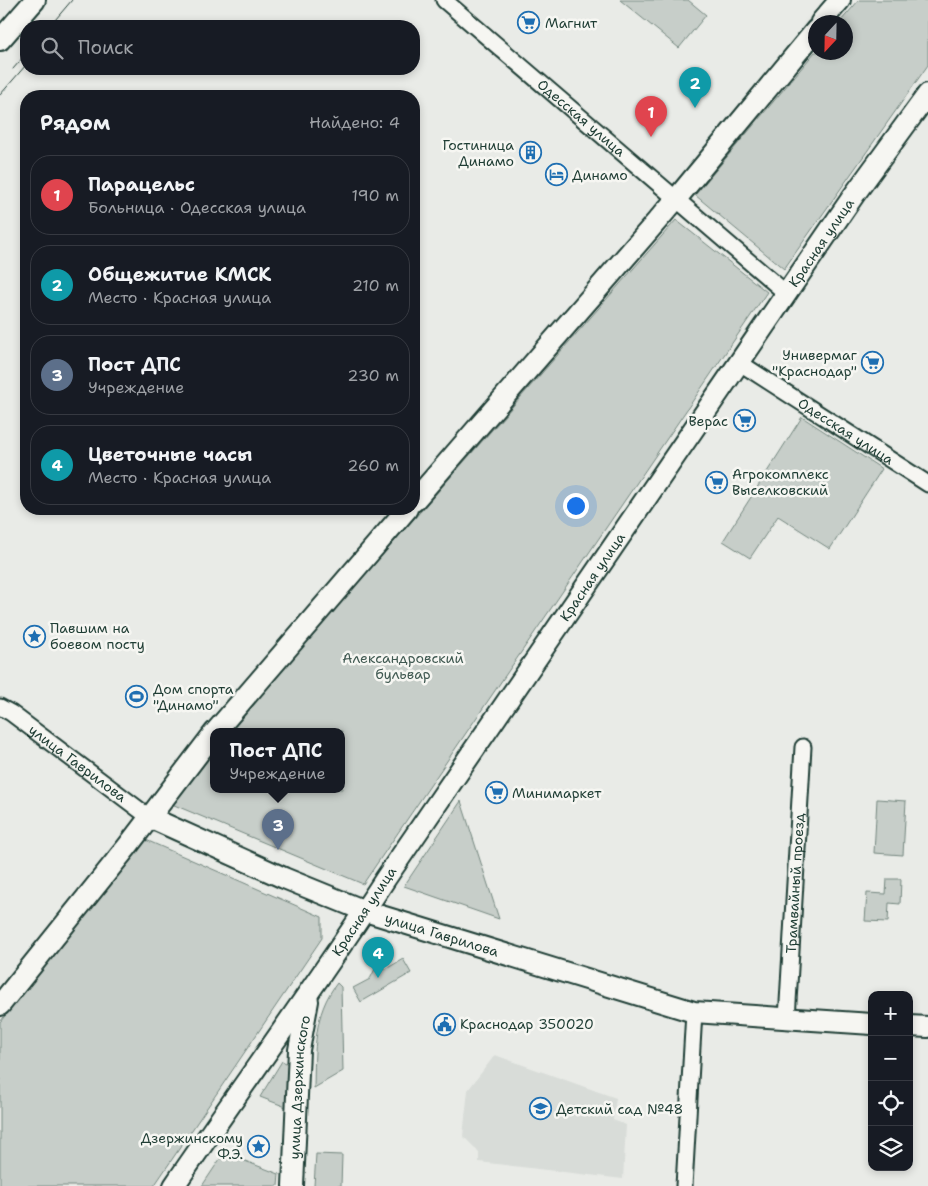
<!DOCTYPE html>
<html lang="ru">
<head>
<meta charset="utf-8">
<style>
  body { margin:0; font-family:"Shantell Sans",sans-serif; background:#20242c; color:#f1f3f6 }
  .controls { position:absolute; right:15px; bottom:15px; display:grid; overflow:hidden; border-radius:10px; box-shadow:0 2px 8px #0003 }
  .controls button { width:45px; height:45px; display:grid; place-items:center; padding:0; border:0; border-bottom:1px solid #363941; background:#171b24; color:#f1f3f6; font:25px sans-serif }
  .compass { position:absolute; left:808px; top:15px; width:45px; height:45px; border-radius:50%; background:#171b24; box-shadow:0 2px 8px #0003; rotate:202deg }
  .you { position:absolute; left:575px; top:505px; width:18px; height:18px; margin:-12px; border:4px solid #fff; border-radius:50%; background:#1a73e8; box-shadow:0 0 0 8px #1a73e833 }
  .badge { display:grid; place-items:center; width:32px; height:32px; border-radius:50%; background:#1a73e8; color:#fff; font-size:16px; font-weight:700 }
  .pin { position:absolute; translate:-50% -41px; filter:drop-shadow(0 1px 2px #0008) }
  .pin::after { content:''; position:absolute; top:26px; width:18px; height:15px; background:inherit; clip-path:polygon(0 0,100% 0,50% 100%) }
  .popup { position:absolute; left:210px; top:728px; width:135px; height:65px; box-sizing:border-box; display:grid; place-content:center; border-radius:10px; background:#171b24; filter:drop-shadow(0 1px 4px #0005); font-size:16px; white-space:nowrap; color:#9ea1a6 }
  .popup b { font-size:19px; color:#f1f3f6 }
  .popup::after { content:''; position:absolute; left:50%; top:100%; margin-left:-10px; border:10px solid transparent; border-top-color:#171b24 }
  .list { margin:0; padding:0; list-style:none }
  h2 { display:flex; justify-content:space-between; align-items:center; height:65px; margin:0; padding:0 20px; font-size:21px }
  h2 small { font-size:16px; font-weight:400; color:#9ea1a6 }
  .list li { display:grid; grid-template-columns:32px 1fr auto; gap:15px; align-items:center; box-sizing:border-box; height:80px; margin:0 10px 10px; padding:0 10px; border:1px solid #363941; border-radius:20px }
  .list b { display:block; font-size:19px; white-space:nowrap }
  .list p { margin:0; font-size:16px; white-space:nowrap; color:#9ea1a6 }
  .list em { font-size:16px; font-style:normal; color:#9ea1a6 }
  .icon { flex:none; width:28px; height:28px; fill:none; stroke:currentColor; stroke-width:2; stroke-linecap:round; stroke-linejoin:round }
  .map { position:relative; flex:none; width:928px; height:1186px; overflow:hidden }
  .search { position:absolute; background:#171b24; box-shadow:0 2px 8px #0003; left:20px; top:20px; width:400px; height:55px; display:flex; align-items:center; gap:12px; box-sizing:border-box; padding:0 18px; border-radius:20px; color:#9ea1a6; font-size:19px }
  .panel { position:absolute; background:#171b24; box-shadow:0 2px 8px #0003; left:20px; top:90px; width:400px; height:425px; border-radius:20px }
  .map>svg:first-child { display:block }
</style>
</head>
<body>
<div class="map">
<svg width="928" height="1186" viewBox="0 0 928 1186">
  <rect width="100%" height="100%" fill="#e9ebe7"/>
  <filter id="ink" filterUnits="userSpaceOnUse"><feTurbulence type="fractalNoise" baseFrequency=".02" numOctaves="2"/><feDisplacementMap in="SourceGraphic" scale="10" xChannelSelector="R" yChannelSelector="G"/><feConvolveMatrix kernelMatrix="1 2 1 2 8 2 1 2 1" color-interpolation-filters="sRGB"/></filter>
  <g filter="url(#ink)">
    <path fill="#d8dcd8" d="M495,1055L616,1098L613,1120L626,1125L623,1179L479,1162V1152L463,1136L468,1090Z"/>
    <g fill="#c7cec9" stroke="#73867e">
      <path d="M620,0H688L706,15L679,48Z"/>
      <path d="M859,0H928V65L784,269L695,195L815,52H846V22H840Z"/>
      <path d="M676,220L767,292L363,884L167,802L214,747V789H342V731H228Z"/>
      <path d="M802,417L882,469L830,549L778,516L750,558L723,541Z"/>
      <path d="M877,799L906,801L903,855L874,853Z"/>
      <path d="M461,801L499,919L404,886Z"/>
      <path d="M146,840L322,917V938L154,1186H0V1022Z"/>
      <path d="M887,879H901L900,904L889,903L888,922L865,921L867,893L886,894Z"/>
      <path d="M403,959L411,973L361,1002L353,988L370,979L375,969H386Z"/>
      <path d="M337,983L341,987L343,1071L314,1088C315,1050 313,1014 337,983Z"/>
      <path d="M282,1061L290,1065L286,1107L260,1097Z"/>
      <path d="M224,1153L279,1174L278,1186H202Z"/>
      <path d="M316,1154L342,1155L341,1186H314Z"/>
    </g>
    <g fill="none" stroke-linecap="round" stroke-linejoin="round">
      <defs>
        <g id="minor">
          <path id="s1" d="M444,0L787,294"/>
          <path id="s2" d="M740,363L928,484"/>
          <path id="s3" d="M0,707L11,713L149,817"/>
          <path id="s4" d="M787,1019L803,747"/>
          <path d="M684,1186L694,1012"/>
        </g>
        <g id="major">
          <path d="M821,22L840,0"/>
          <path d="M0,40L35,0"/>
          <path d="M414,501L677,198L816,30"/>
          <path d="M216,731L407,509"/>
          <path id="s5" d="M149,817L284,878L365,911L694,1012L872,1024"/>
          <path d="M0,1005L127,847L214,733"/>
          <path d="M909,1026L928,1027"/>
          <path id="s6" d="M174,1186C244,1083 318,983 386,878L854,195L928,94"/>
          <path id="s7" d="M293,1186L299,1050L308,1001"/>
        </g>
      </defs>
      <use href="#minor" stroke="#1f3d34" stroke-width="19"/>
      <use href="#major" stroke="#1f3d34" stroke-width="24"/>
      <use href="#minor" stroke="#f6f6f2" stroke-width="15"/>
      <use href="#major" stroke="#f6f6f2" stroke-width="20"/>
      <g stroke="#1f3d34" stroke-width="1">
        <path d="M50,26L72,0"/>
        <path d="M13,69L26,54"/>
        <path d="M0,95L26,65"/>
      </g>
    </g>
  </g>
  <defs>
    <symbol id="supermarket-ring" viewBox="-11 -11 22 22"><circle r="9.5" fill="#f6f6f2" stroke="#1f6fb2" stroke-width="1.5"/><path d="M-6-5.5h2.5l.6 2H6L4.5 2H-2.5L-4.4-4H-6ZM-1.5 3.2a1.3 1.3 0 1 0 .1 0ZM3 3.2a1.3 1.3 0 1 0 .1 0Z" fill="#1f6fb2"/></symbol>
    <symbol id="building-ring" viewBox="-11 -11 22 22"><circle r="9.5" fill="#f6f6f2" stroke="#1f6fb2" stroke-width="1.5"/><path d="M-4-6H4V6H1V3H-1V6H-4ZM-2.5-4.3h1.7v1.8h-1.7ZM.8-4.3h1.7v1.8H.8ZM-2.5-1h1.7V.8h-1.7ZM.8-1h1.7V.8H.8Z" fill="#1f6fb2"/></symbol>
    <symbol id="hotel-ring" viewBox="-11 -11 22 22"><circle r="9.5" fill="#f6f6f2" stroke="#1f6fb2" stroke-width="1.5"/><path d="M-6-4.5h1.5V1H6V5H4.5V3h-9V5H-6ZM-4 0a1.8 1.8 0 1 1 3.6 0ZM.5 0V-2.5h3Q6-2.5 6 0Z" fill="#1f6fb2"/></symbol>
    <symbol id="sight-ring" viewBox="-11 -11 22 22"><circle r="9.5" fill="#f6f6f2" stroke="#1f6fb2" stroke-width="1.5"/><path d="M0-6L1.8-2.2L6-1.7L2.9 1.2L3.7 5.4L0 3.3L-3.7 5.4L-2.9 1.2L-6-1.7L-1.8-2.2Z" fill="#1f6fb2"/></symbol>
    <symbol id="stadium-ring" viewBox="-11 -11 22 22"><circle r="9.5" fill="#f6f6f2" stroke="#1f6fb2" stroke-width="1.5"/><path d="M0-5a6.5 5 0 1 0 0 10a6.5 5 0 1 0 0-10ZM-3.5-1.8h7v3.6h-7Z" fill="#1f6fb2"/></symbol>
    <symbol id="civic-ring" viewBox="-11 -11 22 22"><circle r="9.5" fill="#f6f6f2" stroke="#1f6fb2" stroke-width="1.5"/><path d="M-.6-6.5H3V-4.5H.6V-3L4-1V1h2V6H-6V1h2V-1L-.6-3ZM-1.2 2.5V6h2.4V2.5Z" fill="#1f6fb2"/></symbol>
    <symbol id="school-ring" viewBox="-11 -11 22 22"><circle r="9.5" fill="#f6f6f2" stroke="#1f6fb2" stroke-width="1.5"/><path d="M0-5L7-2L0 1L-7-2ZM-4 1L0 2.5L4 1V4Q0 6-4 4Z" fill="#1f6fb2"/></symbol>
  </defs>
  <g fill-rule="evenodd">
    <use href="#supermarket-ring" x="516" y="10" width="25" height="25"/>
    <use href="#building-ring" x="518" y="140" width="25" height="25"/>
    <use href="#hotel-ring" x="544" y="162" width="25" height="25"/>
    <use href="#supermarket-ring" x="860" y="350" width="25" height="25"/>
    <use href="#supermarket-ring" x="732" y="408" width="25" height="25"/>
    <use href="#supermarket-ring" x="704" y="470" width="25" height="25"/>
    <use href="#sight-ring" x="22" y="624" width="25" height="25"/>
    <use href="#stadium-ring" x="124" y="684" width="25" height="25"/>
    <use href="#supermarket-ring" x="484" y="780" width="25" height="25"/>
    <use href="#civic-ring" x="432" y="1012" width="25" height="25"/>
    <use href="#school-ring" x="528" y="1096" width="25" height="25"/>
    <use href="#sight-ring" x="246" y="1134" width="25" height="25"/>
  </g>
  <g text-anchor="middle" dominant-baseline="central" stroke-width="5" stroke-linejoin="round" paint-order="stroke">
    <g font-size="14" fill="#1f3d34" stroke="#f6f6f2" text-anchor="start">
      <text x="545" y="23">Магнит</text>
      <text x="514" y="145" text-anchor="end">Гостиница<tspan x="514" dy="16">Динамо</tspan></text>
      <text x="572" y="175">Динамо</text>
      <text x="857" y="355" text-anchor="end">Универмаг<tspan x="857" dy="16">"Краснодар"</tspan></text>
      <text x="728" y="421" text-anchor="end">Верас</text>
      <text x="732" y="474">Агрокомплекс<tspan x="732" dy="16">Выселковский</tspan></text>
      <text x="50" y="628">Павшим на<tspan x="50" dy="16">боевом посту</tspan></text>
      <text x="153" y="689">Дом спорта<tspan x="153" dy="16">"Динамо"</tspan></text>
      <text x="512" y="793">Минимаркет</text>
      <text x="460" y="1024">Краснодар 350020</text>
      <text x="556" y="1109">Детский сад №48</text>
      <text x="243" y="1138" text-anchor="end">Дзержинскому<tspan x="243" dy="16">Ф.Э.</tspan></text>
    </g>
    <g font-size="14" fill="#1f3d34" stroke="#f6f6f2">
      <text stroke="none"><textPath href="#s1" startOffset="181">Одесская улица</textPath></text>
      <text stroke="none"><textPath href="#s6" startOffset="1144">Красная улица</textPath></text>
      <text stroke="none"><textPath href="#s2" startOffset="126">Одесская улица</textPath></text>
      <text stroke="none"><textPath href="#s6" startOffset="739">Красная улица</textPath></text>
      <text stroke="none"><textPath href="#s3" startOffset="96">улица Гаврилова</textPath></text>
      <text stroke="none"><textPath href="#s4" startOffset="136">Трамвайный проезд</textPath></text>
      <text stroke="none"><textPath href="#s6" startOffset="334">Красная улица</textPath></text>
      <text stroke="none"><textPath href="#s5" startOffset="316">улица Гаврилова</textPath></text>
      <text stroke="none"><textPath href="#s7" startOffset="99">улица Дзержинского</textPath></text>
    </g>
    <g font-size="14" fill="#415a52" stroke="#f6f6f2">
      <text x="403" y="658">Александровский<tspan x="403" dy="16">бульвар</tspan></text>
    </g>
  </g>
</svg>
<div class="controls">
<button>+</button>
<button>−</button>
<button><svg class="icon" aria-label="locate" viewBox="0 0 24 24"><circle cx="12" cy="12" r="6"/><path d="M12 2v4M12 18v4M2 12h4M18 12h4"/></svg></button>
<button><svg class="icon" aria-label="layers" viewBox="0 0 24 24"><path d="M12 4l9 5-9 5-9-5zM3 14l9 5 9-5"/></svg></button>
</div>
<svg class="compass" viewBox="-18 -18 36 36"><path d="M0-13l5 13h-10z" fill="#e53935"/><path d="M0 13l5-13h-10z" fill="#9ea1a6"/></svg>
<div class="you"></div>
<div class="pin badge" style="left:651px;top:137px;background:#e0444e">1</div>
<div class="pin badge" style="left:695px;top:108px;background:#0f9aa8">2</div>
<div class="pin badge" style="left:278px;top:850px;background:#5c6f8a">3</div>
<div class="popup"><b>Пост ДПС</b>Учреждение</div>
<div class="pin badge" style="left:378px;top:978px;background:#0f9aa8">4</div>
<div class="search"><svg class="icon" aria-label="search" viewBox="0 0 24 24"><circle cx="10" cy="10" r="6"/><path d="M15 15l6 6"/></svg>Поиск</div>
<section class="panel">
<h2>Рядом<small>Найдено: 4</small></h2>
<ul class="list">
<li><span class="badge" style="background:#e0444e">1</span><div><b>Парацельс</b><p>Больница · Одесская улица</p></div><em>190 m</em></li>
<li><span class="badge" style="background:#0f9aa8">2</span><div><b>Общежитие КМСК</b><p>Место · Красная улица</p></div><em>210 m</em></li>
<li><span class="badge" style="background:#5c6f8a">3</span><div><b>Пост ДПС</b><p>Учреждение</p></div><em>230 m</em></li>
<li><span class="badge" style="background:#0f9aa8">4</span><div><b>Цветочные часы</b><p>Место · Красная улица</p></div><em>260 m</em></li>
</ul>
</section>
</div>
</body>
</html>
